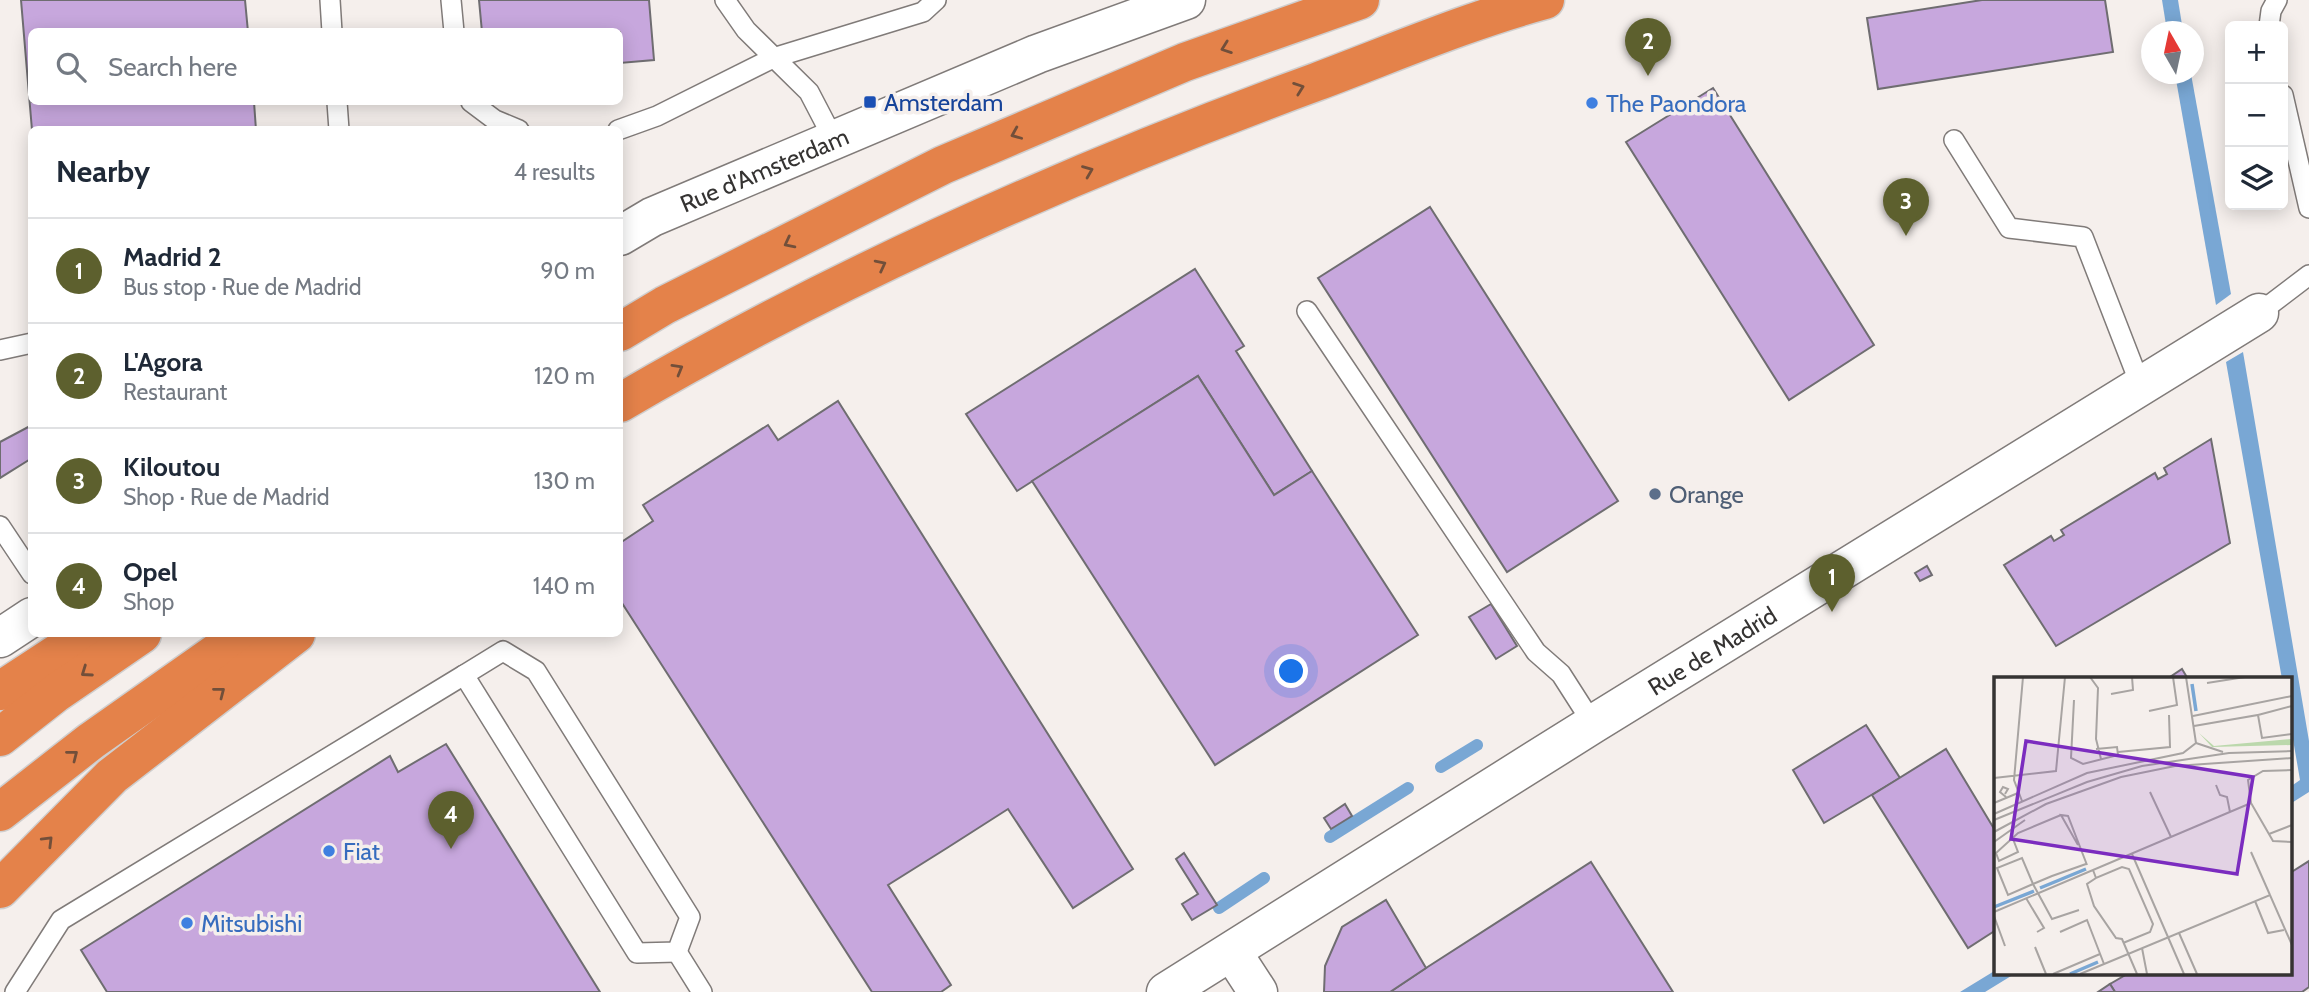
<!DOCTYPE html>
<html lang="en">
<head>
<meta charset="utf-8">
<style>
  body { margin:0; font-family:Cabin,sans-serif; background:#f2f2f3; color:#1f2937 }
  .controls { position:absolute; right:21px; top:21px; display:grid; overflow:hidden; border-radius:10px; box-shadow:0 4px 18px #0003 }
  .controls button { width:63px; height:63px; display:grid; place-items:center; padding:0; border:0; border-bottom:2px solid #e0e1e3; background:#fff; color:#1f2937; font:35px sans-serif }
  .compass { position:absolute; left:2141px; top:21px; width:63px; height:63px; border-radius:50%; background:#fff; box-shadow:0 4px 18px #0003; rotate:351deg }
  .you { position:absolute; left:1292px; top:672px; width:24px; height:24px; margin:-18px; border:5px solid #fff; border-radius:50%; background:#1a73e8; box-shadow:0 0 0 10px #1a73e833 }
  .badge { display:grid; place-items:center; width:46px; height:46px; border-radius:50%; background:#5d602e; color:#fff; font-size:23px; font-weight:700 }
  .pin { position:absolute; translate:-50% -58px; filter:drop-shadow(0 2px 4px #0008) }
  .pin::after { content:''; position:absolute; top:37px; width:24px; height:21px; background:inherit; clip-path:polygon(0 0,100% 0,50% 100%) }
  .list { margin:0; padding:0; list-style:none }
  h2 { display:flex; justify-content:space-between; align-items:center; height:91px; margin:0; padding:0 28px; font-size:30px }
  h2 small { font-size:23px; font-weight:400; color:#747a83 }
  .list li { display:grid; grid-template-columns:46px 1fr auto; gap:21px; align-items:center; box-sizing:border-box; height:105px; padding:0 28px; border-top:2px solid #e0e1e3 }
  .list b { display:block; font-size:26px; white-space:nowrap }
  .list p { margin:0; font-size:23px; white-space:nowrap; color:#747a83 }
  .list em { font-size:23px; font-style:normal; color:#747a83 }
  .icon { flex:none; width:38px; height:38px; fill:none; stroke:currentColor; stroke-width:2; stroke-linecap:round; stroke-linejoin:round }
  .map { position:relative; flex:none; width:2309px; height:992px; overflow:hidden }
  .search { position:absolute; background:#fff; box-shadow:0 4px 18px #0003; left:28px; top:28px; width:595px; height:77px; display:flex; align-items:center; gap:18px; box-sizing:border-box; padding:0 24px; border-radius:10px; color:#747a83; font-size:26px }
  .panel { position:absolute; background:#fff; box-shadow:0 4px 18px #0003; left:28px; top:126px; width:595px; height:511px; border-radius:10px }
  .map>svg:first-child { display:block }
</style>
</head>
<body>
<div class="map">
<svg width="2309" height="992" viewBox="0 0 2309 992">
  <rect width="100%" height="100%" fill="#f5efec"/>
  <g fill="#79a7d4">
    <path d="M2162,0H2178L2183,31H2167Z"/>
    <path d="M2175,74H2191L2231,294L2216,305Z"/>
    <path d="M2243,352L2309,741V792L2290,804V787L2300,780L2290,722V679H2282L2226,362Z"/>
    <path d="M1996,970V973H2016L1985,992H1960Z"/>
  </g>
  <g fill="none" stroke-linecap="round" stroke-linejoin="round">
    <g stroke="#79a7d4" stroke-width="12">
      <path d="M1441,767L1477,745"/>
      <path d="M1330,837L1408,788"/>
      <path d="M1219,908L1264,878"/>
    </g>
  </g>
  <g fill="#c7a7dd" stroke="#6f6d71" stroke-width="2">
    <path d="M21,0H245L248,32H32V102H254L256,130H32Z"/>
    <path d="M479,0H649L654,60L620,63V32H482Z"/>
    <path d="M1982,0H2105L2113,52L1878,89L1867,18Z"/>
    <path d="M1713,88L1874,345L1789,400L1626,142Z"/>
    <path d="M1430,207L1618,501L1507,572L1318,278Z"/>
    <path d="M1195,269L1244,346L1236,351L1312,471L1274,495L1198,376L1017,491L966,414Z"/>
    <path d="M1198,376L1274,495L1312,471L1418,635L1215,765L1032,481Z"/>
    <path d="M838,401L1133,869L1073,908L1008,809L947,848L888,885L951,985L941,992H872L620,600V543L653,521L643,505L768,425L778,440Z"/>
    <path d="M32,425V458L0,478V442Z"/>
    <path d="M2211,439L2230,543L2056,646L2004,565L2051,536L2054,541L2064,535L2061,530L2155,473L2158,479L2167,474L2164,468Z"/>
    <path d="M1927,566L1932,575L1920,581L1915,573Z"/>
    <path d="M1491,604L1517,646L1496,659L1469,617Z"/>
    <path d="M2182,669L2188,679H2167Z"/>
    <path d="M1866,725L1900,778L1824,823L1793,770Z"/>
    <path d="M446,744L600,992H107L81,950L390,756L398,772Z"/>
    <path d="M1946,749L1996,832V930L1968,948L1872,795Z"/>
    <path d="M1345,804L1352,816L1331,829L1324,818Z"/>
    <path d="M1184,853L1217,905L1192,920L1182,904L1198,894L1176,859Z"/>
    <path d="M2309,861V987L2302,992H2115L2110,984L2129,973H2290V873Z"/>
    <path d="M1591,862L1673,992H1390L1426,968Z"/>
    <path d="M1386,900L1426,968L1390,992H1324L1325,966L1342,927Z"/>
    <path d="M2110,984L2115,992H2098Z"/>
  </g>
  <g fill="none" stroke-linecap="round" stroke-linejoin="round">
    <defs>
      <g id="service">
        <path d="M330,0L332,32"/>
        <path d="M451,0L454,32"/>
        <path d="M725,0L746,30L809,92L834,140"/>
        <path d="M2269,26L2271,11L2277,0"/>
        <path d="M2283,95L2309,208"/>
        <path d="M337,102L339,130"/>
        <path d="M471,102L495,120L519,130"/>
        <path d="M618,130L657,116L773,58L923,12L936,0"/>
        <path d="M1954,140L2009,228L2083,237L2140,384"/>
        <path d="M1307,311L1536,652L1561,674L1593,724"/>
        <path d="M2259,313L2309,275"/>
        <path d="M0,350L32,343"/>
        <path d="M0,526L32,574"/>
        <path d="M503,651L536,671L690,917L677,952L637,953L464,675Z"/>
        <path d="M677,952L702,992"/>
        <path d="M15,992L61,920L464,675"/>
      </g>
      <g id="minor">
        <path id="s1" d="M620,236L652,217L1037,54L1186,0"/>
        <path d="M0,638L32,617"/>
        <path d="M1232,952L1258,992"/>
        <path id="s2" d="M1166,992L1593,724L2259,313"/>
      </g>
      <g id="trunk">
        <path d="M620,332L665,305L943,165L1185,62L1360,0"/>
        <path d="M620,403C840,274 1076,170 1316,82C1391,54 1467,21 1545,0"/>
        <path d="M0,691L87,634"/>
        <path d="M0,737L56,693L142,634"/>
        <path d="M0,812L91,741L243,634"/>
        <path d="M0,889L112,776L296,634"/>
      </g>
    </defs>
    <use href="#service" stroke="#807b79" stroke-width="22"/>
    <use href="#minor" stroke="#807b79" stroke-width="41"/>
    <use href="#trunk" stroke="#cfcece" stroke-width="41"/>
    <use href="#service" stroke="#fff" stroke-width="19"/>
    <use href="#minor" stroke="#fff" stroke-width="38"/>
    <use href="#trunk" stroke="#e4824a" stroke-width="38"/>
  </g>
  <defs><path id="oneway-chevron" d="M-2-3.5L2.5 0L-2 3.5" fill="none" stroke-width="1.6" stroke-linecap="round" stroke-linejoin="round" transform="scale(1.75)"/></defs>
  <g stroke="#724f3a">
    <use href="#oneway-chevron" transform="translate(1226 48) rotate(160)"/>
    <use href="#oneway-chevron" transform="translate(1299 88) rotate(-20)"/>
    <use href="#oneway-chevron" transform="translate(1016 134) rotate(157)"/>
    <use href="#oneway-chevron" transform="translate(1088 171) rotate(-22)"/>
    <use href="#oneway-chevron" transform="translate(789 243) rotate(153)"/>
    <use href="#oneway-chevron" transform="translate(881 265) rotate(-27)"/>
    <use href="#oneway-chevron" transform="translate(678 369) rotate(-30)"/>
    <use href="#oneway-chevron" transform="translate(86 672) rotate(145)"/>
    <use href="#oneway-chevron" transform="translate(220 692) rotate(-38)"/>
    <use href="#oneway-chevron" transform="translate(73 755) rotate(-38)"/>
    <use href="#oneway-chevron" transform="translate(48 841) rotate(-45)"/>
  </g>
  <rect fill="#1a4fb4" stroke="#f5efec" stroke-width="2.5" x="863" y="95" width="14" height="14" rx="3.5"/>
  <g fill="#3f7fe0" stroke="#f5efec" stroke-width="2.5">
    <circle cx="1592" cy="103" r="7"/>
    <circle cx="329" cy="851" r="7"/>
    <circle cx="187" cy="923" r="7"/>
  </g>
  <circle fill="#5c6f8a" stroke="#f5efec" stroke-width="2.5" cx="1655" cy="494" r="7"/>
  <g text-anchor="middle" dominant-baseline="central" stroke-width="7" stroke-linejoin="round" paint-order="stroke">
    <g font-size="24" fill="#164399" stroke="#f5efec" text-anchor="start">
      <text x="884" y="102">Amsterdam</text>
    </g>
    <g font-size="24" fill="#366cbe" stroke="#f5efec" text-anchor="start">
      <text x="1606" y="103">The Paondora</text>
      <text x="343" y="851">Fiat</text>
      <text x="201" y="923">Mitsubishi</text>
    </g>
    <g font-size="24" fill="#353332" stroke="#f5efec">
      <text stroke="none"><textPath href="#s1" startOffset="159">Rue d'Amsterdam</textPath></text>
      <text stroke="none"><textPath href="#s2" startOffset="644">Rue de Madrid</textPath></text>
    </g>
    <g font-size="24" fill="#4e5e75" stroke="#f5efec" text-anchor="start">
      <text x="1669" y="494">Orange</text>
    </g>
  </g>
  <g transform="translate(1994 677)">
    <rect width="298" height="298" fill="#f5efec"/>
    <path d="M205,56L220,69L297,62V68L218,70Z" fill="#bbd8ac"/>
    <path fill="none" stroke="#79a7d4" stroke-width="3.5" d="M198,7L202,34M46,211L92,192M0,230L40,214M76,297L104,285"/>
    <path fill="none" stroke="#a8a4a2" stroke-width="2" d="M96,0L104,11L102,62L107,82M192,0L202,66M213,6L251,0M117,17L139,13L138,0M80,23L77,81L89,87L124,78L123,70L102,72M155,34L183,28L179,0M264,38L298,29M199,39L298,19M200,49L264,38L268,61L298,57M202,66L229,75M124,75L176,70L175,38M298,93L269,94L254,103L257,126L279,164L298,165M0,101L62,94L71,0M222,108L226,118L233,120L236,135M156,115L177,160M11,117L14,112L9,110L6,115L12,120M28,124L20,103L29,0M0,126L24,116M0,137L93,96L189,76L202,66M0,143L93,105L148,89L235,76L298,74M0,155L52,127L127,100L181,89L298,81M275,157L298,148M19,162L24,175L5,184L2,176L24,156L67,138M0,165L31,143M84,168L67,138L74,139L93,188M257,175L276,218M138,177L190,297M99,193L102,201L128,190L135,192L159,247L156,255L129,266M102,201L93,207L100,229L122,261L128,262L143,297M32,221L50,251L43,255M261,224L274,256L290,253M85,233L58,242L39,207L28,181L3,191L14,218L39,207L58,199L92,187M0,235L257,126M0,239L11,269M66,255L93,243L110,287M185,256L203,297M41,270L52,297M148,271L153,297M59,297L106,277M86,297L276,218L298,268"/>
    <path fill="#7b2cbf" fill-opacity="0.15" stroke="#7b2cbf" stroke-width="3.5" d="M32,64L259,100L243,197L17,162Z"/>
    <rect width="298" height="298" fill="none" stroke="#353332" stroke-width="3.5"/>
  </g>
</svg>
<div class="controls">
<button>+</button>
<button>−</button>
<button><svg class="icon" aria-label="layers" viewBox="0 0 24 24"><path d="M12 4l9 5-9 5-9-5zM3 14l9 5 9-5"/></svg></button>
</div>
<svg class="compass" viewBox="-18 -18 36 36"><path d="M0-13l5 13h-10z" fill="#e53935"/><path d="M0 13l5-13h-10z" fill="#747a83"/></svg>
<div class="you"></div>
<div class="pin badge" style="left:1832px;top:612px">1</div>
<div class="pin badge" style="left:1648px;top:76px">2</div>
<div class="pin badge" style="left:1906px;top:236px">3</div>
<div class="pin badge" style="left:451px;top:849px">4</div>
<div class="search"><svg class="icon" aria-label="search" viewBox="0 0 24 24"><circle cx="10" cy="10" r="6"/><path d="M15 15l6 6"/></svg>Search here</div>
<section class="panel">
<h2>Nearby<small>4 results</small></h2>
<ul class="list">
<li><span class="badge">1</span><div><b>Madrid 2</b><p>Bus stop · Rue de Madrid</p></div><em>90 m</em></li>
<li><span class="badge">2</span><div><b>L'Agora</b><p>Restaurant</p></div><em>120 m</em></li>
<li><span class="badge">3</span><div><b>Kiloutou</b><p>Shop · Rue de Madrid</p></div><em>130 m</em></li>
<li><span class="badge">4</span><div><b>Opel</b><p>Shop</p></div><em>140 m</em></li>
</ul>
</section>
</div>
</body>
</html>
